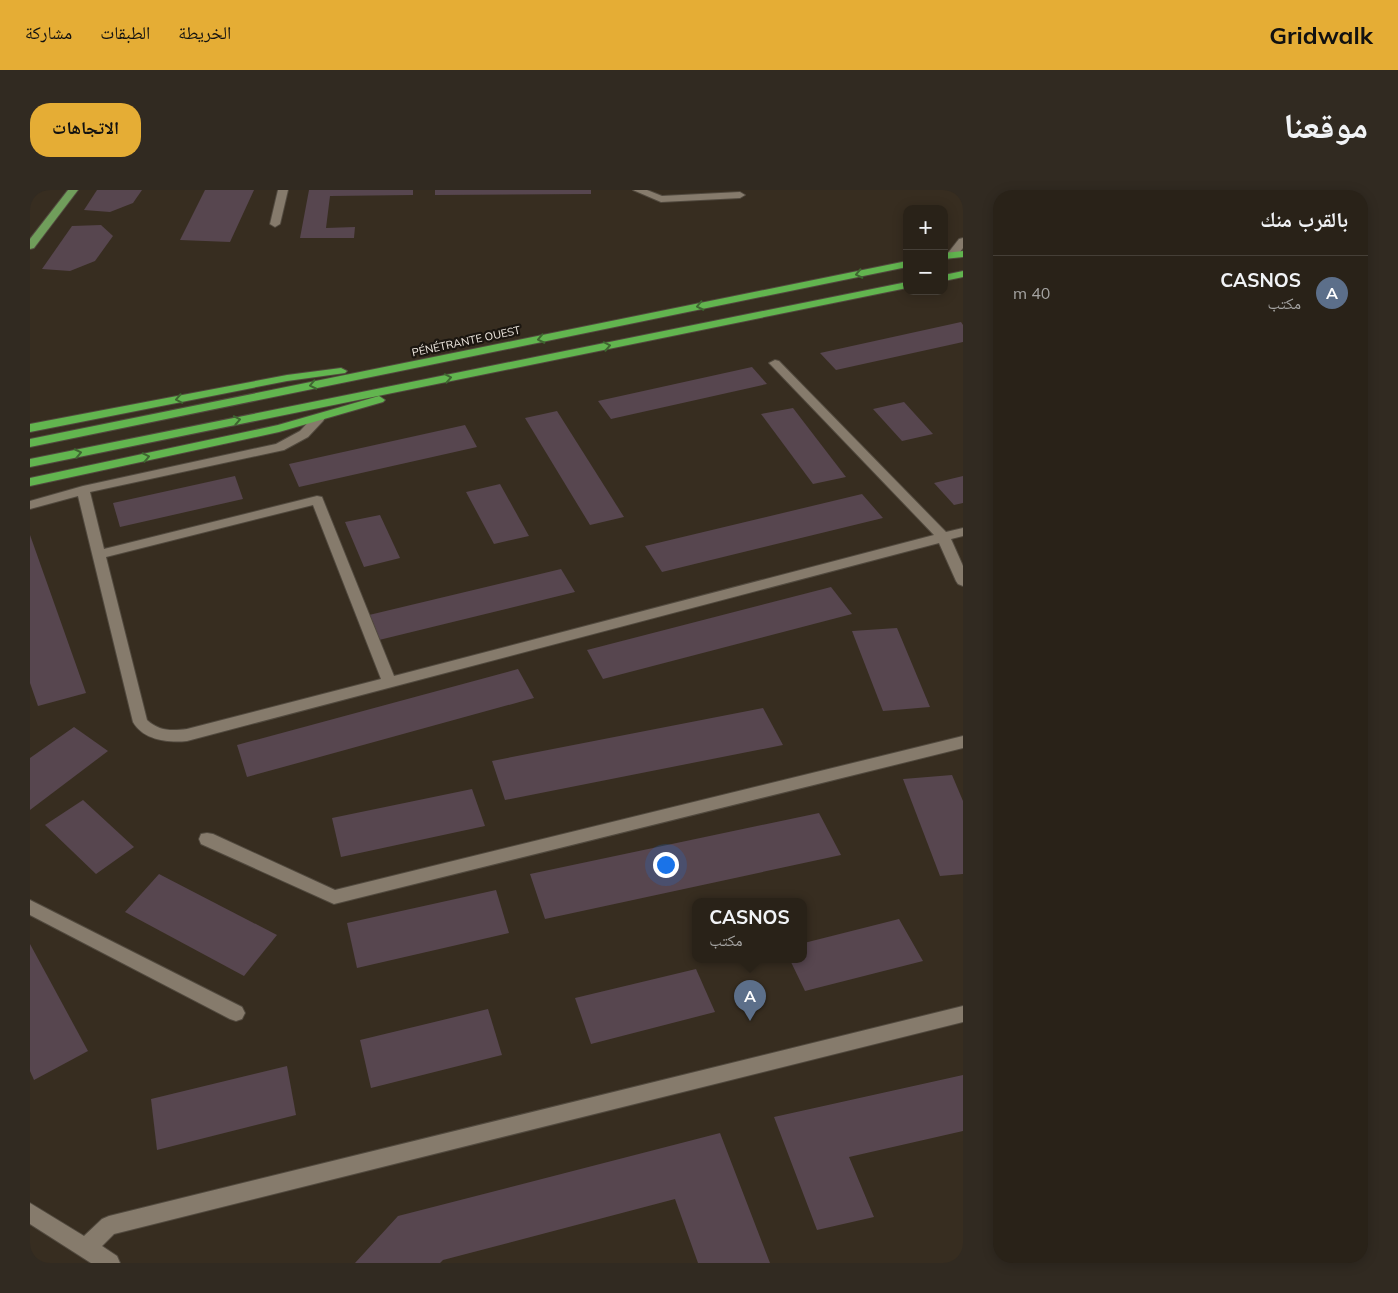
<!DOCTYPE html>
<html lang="ar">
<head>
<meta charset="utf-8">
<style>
  body { margin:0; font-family:Mulish,"Noto Naskh Arabic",sans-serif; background:#312a21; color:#f1f3f6; direction:rtl }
  .controls { position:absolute; right:15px; top:15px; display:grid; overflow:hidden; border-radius:10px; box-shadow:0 2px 12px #0003 }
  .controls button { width:45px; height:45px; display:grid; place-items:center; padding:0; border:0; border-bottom:1px solid #453f37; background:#292218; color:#f1f3f6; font:25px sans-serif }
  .you { position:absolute; left:635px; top:674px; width:18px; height:18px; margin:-12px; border:4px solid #fff; border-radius:50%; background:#1a73e8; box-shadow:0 0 0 8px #1a73e833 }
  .badge { display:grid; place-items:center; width:32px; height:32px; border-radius:50%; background:#e5ad35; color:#fff; font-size:16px; font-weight:700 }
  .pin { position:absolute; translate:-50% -41px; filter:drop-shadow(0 1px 2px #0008) }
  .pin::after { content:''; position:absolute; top:26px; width:18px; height:15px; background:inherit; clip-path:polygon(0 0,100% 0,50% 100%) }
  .popup { position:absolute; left:662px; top:708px; width:115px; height:65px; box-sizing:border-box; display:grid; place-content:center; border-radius:10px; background:#292218; filter:drop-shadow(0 1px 4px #0005); font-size:16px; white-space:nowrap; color:#a5a4a2 }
  .popup b { font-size:19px; color:#f1f3f6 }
  .popup::after { content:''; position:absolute; left:50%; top:100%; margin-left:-10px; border:10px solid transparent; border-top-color:#292218 }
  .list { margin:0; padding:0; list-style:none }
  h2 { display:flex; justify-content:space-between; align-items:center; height:65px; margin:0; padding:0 20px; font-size:21px }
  h2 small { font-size:16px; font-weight:400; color:#a5a4a2 }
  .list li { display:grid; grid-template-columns:32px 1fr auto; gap:15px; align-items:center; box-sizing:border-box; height:75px; padding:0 20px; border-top:1px solid #453f37 }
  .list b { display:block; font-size:19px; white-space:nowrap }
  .list p { margin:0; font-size:16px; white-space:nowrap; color:#a5a4a2 }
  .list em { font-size:16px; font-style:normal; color:#a5a4a2 }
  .map { position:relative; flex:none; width:933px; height:1073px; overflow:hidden; direction:ltr; border-radius:20px }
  header { display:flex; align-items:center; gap:30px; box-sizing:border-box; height:70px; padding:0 25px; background:#e5ad35; color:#111 }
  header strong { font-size:24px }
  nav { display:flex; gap:28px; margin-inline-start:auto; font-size:18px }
  .intro { display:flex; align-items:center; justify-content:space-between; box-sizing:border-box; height:120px; padding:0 30px }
  h1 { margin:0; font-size:35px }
  .button { padding:12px 22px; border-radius:20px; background:#e5ad35; color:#111; font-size:18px; font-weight:700 }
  main { display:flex; gap:30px; padding:0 30px }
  aside { flex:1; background:#292218; border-radius:20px; box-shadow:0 2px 12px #0003 }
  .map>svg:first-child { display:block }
</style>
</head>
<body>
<header>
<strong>Gridwalk</strong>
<nav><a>الخريطة</a><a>الطبقات</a><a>مشاركة</a></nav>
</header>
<div class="intro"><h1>موقعنا</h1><a class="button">الاتجاهات</a></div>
<main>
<aside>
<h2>بالقرب منك<small></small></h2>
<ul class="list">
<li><span class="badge" style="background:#5c6f8a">A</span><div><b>CASNOS</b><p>مكتب</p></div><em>40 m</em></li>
</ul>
</aside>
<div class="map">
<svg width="933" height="1073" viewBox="0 0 933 1073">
  <rect width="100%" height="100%" fill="#372d20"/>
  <g fill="#57464f">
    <path d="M67,0H112L103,13L80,22L54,20Z"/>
    <path d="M175,0H224L200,52L150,50Z"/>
    <path d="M279,0H383V5L300,6L296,38L325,37L324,48H270Z"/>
    <path d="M405,0H561V4L405,5Z"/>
    <path d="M71,35L83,46L65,71L40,81L12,79L42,36Z"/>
    <path d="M931,132L933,135V152L806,180L790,163Z"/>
    <path d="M722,177L737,194L581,229L568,211Z"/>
    <path d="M874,212L903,244L872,251L843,219Z"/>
    <path d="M763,218L816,287L783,294L731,224Z"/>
    <path d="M527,221L594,327L560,335L495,228Z"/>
    <path d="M435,235L447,257L269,297L259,274Z"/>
    <path d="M205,286L213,309L90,337L83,313Z"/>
    <path d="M933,286V313L924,315L904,293Z"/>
    <path d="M470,294L499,346L464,354L436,302Z"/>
    <path d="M832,304L853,328L632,382L615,356Z"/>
    <path d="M350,325L370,368L334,377L315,332Z"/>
    <path d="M0,345L56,503L8,516L0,493Z"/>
    <path d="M531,379L545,402L349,450L339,425Z"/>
    <path d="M801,397L822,424L573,489L557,460Z"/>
    <path d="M867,438L900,517L853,521L822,441Z"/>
    <path d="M488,479L504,508L217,587L207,555Z"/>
    <path d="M733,518L753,555L475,610L462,571Z"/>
    <path d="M44,537L78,561L0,620V568Z"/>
    <path d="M922,585L933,611V684L910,686L873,589Z"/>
    <path d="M442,599L455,636L311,667L302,628Z"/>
    <path d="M53,610L104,657L66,684L15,635Z"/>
    <path d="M789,623L811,665L515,729L500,684Z"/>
    <path d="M129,684L247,745L214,786L95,722Z"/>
    <path d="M466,700L479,743L327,778L317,733Z"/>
    <path d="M869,729L893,771L775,801L760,770H774V753Z"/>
    <path d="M0,754L58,861L4,890L0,881Z"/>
    <path d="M666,779L685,822L561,854L545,808Z"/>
    <path d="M458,819L472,865L341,898L330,850Z"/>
    <path d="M257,876L266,925L127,960L121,909Z"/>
    <path d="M933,885V941L819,967L844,1027L787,1040L744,927Z"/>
    <path d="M690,943L740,1073H668L645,1009L413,1070L410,1073H325L368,1026Z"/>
  </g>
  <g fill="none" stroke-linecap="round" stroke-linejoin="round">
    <defs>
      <g id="minor">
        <path d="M248,0H258L250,34L245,37L240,34Z"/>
        <path d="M603,0H617L632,6L710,2L715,5L710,8L631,12Z"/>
        <path d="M933,48V58L926,67H918L917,65L918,63L929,49Z"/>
        <path d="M745,170L749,171L916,342L933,338V346L921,349L933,376V396L928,394L926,391L909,353L157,551C138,553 113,550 103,532L48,306L0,319V311L53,296L246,254L270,241L285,225H293L295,228L293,231L278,247L254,260L60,302L74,359L287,306L292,307L364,486L904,345L741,175L739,173ZM283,315L351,489L157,539C141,541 129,541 117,530L76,367Z"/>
        <path d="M933,546V558L304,714L171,654L169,649L171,644L177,643L183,644L305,700Z"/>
        <path d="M0,710L212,817L215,823L212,829L206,831L200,829L0,725Z"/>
        <path d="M933,816V832L84,1044L72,1056L87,1066L90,1073H61L0,1034V1013L54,1046L72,1029L79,1026Z"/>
      </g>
      <path id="major" d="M38,0H48L4,58L0,59V49Z"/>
      <g id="highway">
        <path d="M933,61V67L914,69V63Z"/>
        <path d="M877,71V77L0,257V249Z"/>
        <path d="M933,81V87L914,91V85Z"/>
        <path d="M877,92V98L0,277V269Z"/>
        <path d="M311,178L317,181L315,183L257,191L0,242V234L257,185Z"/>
        <path d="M349,206L355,210L353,212L249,242L0,296V288L248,235Z"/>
      </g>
    </defs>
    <use href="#minor" stroke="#51493e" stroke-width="2"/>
    <use href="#major" stroke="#51493e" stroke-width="2"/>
    <use href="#highway" stroke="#51493e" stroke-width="2"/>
    <use href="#minor" fill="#867b6c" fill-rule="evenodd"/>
    <use href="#major" fill="#709e5b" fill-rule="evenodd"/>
    <use href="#highway" fill="#62b54f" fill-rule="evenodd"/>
  </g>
  <defs><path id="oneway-chevron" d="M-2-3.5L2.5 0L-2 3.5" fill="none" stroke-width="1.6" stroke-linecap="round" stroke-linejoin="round" transform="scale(1.25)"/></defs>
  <g stroke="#3e6630">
    <use href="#oneway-chevron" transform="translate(829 84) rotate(168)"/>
    <use href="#oneway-chevron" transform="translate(670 116) rotate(168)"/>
    <use href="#oneway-chevron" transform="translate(511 149) rotate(168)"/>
    <use href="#oneway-chevron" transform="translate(577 156) rotate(-11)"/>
    <use href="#oneway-chevron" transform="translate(418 188) rotate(-11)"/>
    <use href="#oneway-chevron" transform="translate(283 195) rotate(168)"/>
    <use href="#oneway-chevron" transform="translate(149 209) rotate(169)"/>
    <use href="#oneway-chevron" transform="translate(207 230) rotate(-11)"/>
    <use href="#oneway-chevron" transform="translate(48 263) rotate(-12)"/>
    <use href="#oneway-chevron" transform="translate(116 267) rotate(-12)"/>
  </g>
  <g text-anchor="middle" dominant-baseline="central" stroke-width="4.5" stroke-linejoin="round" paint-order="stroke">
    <g font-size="11" fill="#f3ece4" stroke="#1b1610">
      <text transform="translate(436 151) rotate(-12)">PÉNÉTRANTE OUEST</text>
    </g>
  </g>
</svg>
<div class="controls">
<button>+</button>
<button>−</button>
</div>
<div class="you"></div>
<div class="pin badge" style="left:720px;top:831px;background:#5c6f8a">A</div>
<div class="popup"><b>CASNOS</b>مكتب</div>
</div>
</main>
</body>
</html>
